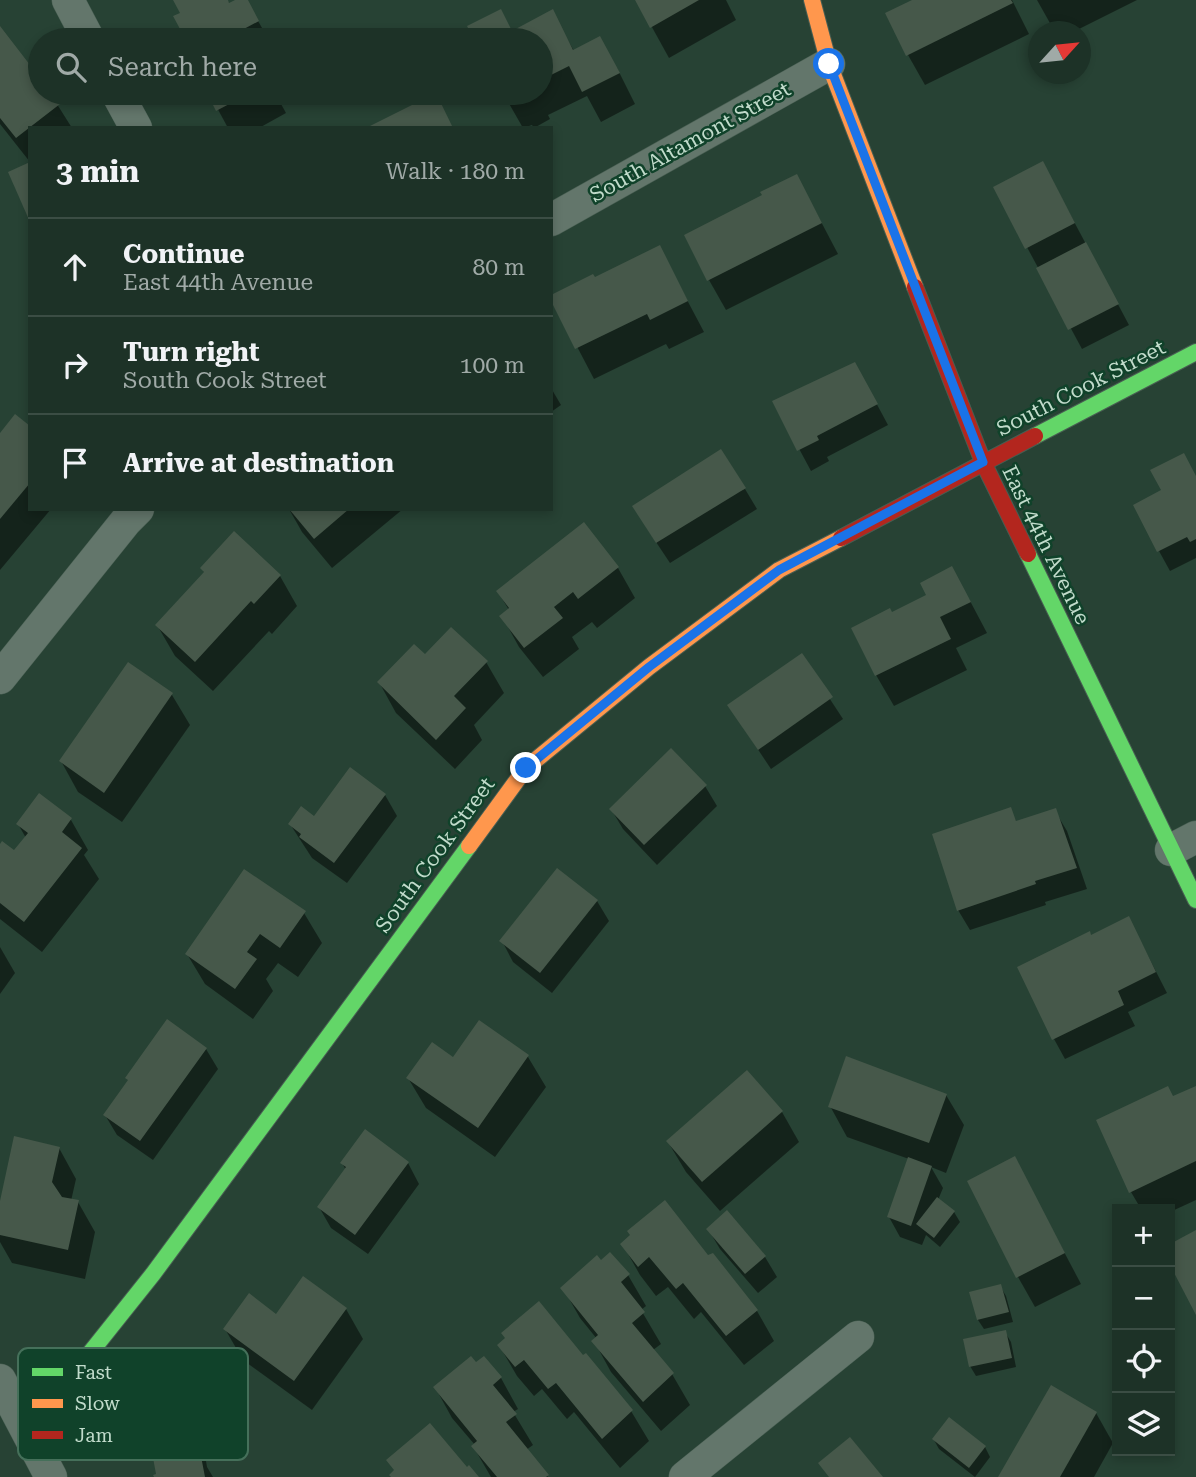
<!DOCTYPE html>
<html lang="en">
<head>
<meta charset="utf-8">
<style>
  body { margin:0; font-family:"Roboto Serif",serif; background:#253a2f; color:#f1f3f6 }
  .controls { position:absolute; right:21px; bottom:21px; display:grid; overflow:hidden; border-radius:0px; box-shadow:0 4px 10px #0003 }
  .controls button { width:63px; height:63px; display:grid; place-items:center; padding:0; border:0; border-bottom:2px solid #3b4d44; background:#1d3227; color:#f1f3f6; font:35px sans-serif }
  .compass { position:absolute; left:1028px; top:21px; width:63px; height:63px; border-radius:50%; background:#1d3227; box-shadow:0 4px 10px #0003; rotate:63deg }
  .stop { position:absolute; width:21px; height:21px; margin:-16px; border:5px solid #1a73e8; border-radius:50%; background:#fff }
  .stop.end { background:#1a73e8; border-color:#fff; box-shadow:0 2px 7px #0008 }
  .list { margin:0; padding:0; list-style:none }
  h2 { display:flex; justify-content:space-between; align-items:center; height:91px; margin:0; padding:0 28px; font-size:30px }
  h2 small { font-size:23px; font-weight:400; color:#a0aaa7 }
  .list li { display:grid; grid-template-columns:46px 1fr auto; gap:21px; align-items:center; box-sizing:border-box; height:98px; padding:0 28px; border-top:2px solid #3b4d44 }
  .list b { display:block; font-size:26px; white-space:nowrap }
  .list p { margin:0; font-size:23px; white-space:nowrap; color:#a0aaa7 }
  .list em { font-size:23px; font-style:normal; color:#a0aaa7 }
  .icon { flex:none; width:38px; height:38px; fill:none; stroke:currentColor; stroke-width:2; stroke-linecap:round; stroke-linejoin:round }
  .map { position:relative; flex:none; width:1196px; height:1477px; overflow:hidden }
  .search { position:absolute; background:#1d3227; box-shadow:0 4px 10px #0003; left:28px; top:28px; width:525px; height:77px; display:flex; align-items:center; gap:18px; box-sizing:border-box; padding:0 24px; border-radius:38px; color:#a0aaa7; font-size:26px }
  .panel { position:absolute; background:#1d3227; box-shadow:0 4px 10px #0003; left:28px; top:126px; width:525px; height:385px; border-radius:0px }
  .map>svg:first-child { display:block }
</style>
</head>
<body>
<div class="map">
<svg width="1196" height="1477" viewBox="0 0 1196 1477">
  <rect width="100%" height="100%" fill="#274234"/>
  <g fill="#0007">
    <path d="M175,0H227L230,5L238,0H246L269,40H188L176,17L182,14Z"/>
    <path d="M637,0H726L736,20L669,58Z"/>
    <path d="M916,0H1012L1029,34L925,85L908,55Z"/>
    <path d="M1037,0H1137L1073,32H1055Z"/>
    <path d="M552,12L574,51L617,68L635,104L601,122L587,96L548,115L550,119L534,128L532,125L523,128L503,93H541V40H476L470,27L512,32Z"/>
    <path d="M0,29L40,81V93H50L72,128H30V162L0,124Z"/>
    <path d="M209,93H275L286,113L259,128H228Z"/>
    <path d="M797,176L838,254L726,310L709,280L764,196Z"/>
    <path d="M1054,184L1129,325L1082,349L995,188Z"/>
    <path d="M659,247L704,332L669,349L666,344L594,379L551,297L594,280Z"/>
    <path d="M866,384L888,425L827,457L829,461L811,471L774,402Z"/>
    <path d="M551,388L561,405L551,412Z"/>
    <path d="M30,429V509H51L0,570V435Z"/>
    <path d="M1196,477V558L1170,571L1159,551Z"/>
    <path d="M745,489L757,509L670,563L646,527Z"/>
    <path d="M289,509H403L332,568L302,532Z"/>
    <path d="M202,568L280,576L297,606L272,634L269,631L213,691L175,656L157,625L205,574Z"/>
    <path d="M618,568L635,598L597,628L592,622L572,637L579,649L543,677L519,647L502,616L509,610L498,592Z"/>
    <path d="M969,599L987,633L956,648L967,670L894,706L876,675L891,614Z"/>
    <path d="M801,655L843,719L771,769L729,706Z"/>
    <path d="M425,657L486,662L504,693L474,725L482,740L455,769L396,713L379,682Z"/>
    <path d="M128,664L172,695L190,725L122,822L78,792L61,761Z"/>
    <path d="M705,786L717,806L657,865L623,829L611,809Z"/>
    <path d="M385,795L397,816L347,883L312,858L290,824Z"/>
    <path d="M1010,810L1017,823L1055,811L1067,831L1087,889L1045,902L1046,905L970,930L958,910Z"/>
    <path d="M71,820L88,850L84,855L99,879L42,952L0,919V846L15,852L26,838L18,824Z"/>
    <path d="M597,901L609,921L552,993L513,962L502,941Z"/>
    <path d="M304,913L322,943L298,977L278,963L266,979L273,991L253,1019L205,984L187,954Z"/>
    <path d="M1129,919L1167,993L1128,1012L1135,1026L1065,1059L1054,1039L1091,937Z"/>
    <path d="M0,947L15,973L0,994Z"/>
    <path d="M480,1022L528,1057L546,1087L495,1157L426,1108L408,1078L454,1060Z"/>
    <path d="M206,1049L218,1069L153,1160L117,1135L105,1115Z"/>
    <path d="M1196,1088V1200L1170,1212V1209H1141L1131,1192L1173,1098Z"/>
    <path d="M946,1095L964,1125L946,1173L931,1167L943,1188L938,1200L954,1212L960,1222L940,1247L926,1235L922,1245L900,1237L889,1217L909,1159L847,1137L830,1106Z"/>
    <path d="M782,1112L799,1142L720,1211L686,1172L668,1142Z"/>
    <path d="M59,1148L76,1179L71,1201L78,1202L95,1232L85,1279L12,1263L0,1242V1209Z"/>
    <path d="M1015,1159L1081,1284L1035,1307L1018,1277Z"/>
    <path d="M342,1163H408L419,1184L368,1254L331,1228L319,1207L346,1170Z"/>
    <path d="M708,1229L765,1257L777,1277L758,1293L720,1249Z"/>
    <path d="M623,1245L708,1258L757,1311L774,1341L744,1365L701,1312L694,1319L668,1287L656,1296L640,1275Z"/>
    <path d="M610,1254L628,1275L646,1306L641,1310L661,1344L653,1350L672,1374L690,1405L661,1431L611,1372L594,1341L597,1339L580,1318L563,1288Z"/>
    <path d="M1000,1286L1006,1296L1013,1322L984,1329L978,1320L971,1294Z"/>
    <path d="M346,1309L363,1339L312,1410L243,1360L225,1329L277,1316Z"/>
    <path d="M1005,1332L1011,1342L1016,1367L976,1376L970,1366Z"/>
    <path d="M499,1345L631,1411L649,1441L620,1468L574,1412L567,1419L542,1389L534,1396L517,1376Z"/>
    <path d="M484,1358L501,1378L518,1409L513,1412L533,1445L526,1450L548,1477H491L473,1446L475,1445L452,1418L435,1387Z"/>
    <path d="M186,1395L203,1426L208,1449H204L207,1467L213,1477H155L158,1475Z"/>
    <path d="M1096,1413L1113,1443L1094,1477H1000Z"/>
    <path d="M934,1440L985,1447L990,1457L975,1477L939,1449Z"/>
  </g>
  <g fill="#46584a">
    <path d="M173,0H228L229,3L235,0H248L259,21L242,30L248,40H186L173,16L180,13Z"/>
    <path d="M635,0H699L650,28Z"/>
    <path d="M912,0H1011L1013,3L906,56L885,13Z"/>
    <path d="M501,9L512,31L553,9L573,50L600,36L620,73L582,92L569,66L541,80V40H474L467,26Z"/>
    <path d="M0,26L40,78V93H52L60,104L16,138L0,118Z"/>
    <path d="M207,93H250L216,111Z"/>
    <path d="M436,93L453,128H366Z"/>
    <path d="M1043,161L1075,223L1025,249L993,187Z"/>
    <path d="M30,162V222L8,172Z"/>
    <path d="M797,174L822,223L707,281L684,235L762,195L760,192Z"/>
    <path d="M1086,242L1119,304L1068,330L1036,268Z"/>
    <path d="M660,245L688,301L650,320L647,314L575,349L551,301V295L593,274L595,277Z"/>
    <path d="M855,362L878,404L817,436L819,440L797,451L772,401Z"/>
    <path d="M15,414L30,426V483L0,519V433Z"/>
    <path d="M721,449L746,488L656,543L632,506Z"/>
    <path d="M1184,453L1196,476V539L1190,542L1187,537L1157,552L1133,505L1161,490L1150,470Z"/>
    <path d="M289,509H349L314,539Z"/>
    <path d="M584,522L619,567L578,599L573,592L554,607L563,618L524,648L499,616L509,608L496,591Z"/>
    <path d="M234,531L281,575L254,604L251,601L195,662L155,625L204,572L200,568Z"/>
    <path d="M952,566L971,602L940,617L951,639L875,676L851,628L890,608L892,612L926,595L920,583Z"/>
    <path d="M451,627L488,661L454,696L466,708L436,740L377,682L414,644L425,654Z"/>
    <path d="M802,653L833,697L758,750L727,705Z"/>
    <path d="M128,662L173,693L104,793L59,761Z"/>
    <path d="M671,748L707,785L644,845L609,809Z"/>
    <path d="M350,767L386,794L334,863L299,837L301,834L288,824L301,806L314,816Z"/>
    <path d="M39,793L72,818L62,832L82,848L24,922L0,903V844L2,841L14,850L28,833L16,824Z"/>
    <path d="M1011,807L1016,821L1056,808L1077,868L1035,881L1036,884L957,911L932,834Z"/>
    <path d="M557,868L598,900L540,973L499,941Z"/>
    <path d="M244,869L306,911L280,948L260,934L247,952L257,959L235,989L185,954Z"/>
    <path d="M1129,916L1156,972L1118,991L1124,1005L1052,1040L1017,967L1090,931L1091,935Z"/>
    <path d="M167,1019L207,1048L140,1141L103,1115L128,1080L125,1078Z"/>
    <path d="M479,1020L529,1055L478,1128L406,1078L432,1042L453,1057Z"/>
    <path d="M846,1056L947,1094L929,1143L828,1107Z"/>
    <path d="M747,1070L783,1111L702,1182L666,1141Z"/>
    <path d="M1168,1086L1173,1096L1196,1086V1161L1129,1193L1096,1120Z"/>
    <path d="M365,1129L409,1162L355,1235L317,1207L346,1167L340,1163Z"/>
    <path d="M14,1136L60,1147L52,1182L62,1197L79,1200L68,1250L0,1235V1201Z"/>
    <path d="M1015,1156L1065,1253L1016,1278L967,1181Z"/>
    <path d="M908,1157L932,1166L911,1226L887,1217Z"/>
    <path d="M937,1197L955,1211L934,1238L916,1224Z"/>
    <path d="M665,1200L708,1255L713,1253L758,1310L726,1336L683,1283L676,1289L649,1257L638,1267L620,1244L630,1235L627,1231Z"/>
    <path d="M727,1210L766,1256L745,1274L706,1229Z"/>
    <path d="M1196,1230V1315L1170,1265V1244Z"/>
    <path d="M610,1252L630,1274L621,1282L645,1312L632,1323L674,1373L643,1402L591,1341L598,1335L560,1288L597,1255L601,1260Z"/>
    <path d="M303,1276L347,1308L294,1381L223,1329L249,1293L276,1314Z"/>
    <path d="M1001,1284L1009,1312L977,1320L969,1292Z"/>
    <path d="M539,1301L583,1355L586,1353L633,1410L602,1439L556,1383L548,1389L524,1360L515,1367L497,1345L505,1338L501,1333Z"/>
    <path d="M1006,1330L1012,1358L969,1367L963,1339Z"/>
    <path d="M471,1356L476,1362L484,1356L502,1377L493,1385L517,1414L506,1422L549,1475L546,1477H497L471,1446L477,1441L433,1387Z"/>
    <path d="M1051,1385L1097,1412L1060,1477H998Z"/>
    <path d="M187,1393L192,1418L187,1419L193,1452L200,1451L205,1477H154L153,1475L156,1474L147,1425L150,1424L146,1401Z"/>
    <path d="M949,1417L986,1446L969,1468L932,1439Z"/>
    <path d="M430,1423L467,1467L469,1465L479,1477H391L389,1475L394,1470L386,1460Z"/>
    <path d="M850,1437L883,1477H829L818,1463Z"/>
  </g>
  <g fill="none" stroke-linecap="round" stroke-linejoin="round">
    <defs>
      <g id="street">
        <path d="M68,0L89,40"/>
        <path d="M117,93L136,128"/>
        <path d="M551,220L829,64"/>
        <path d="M0,678L126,521L138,509"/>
        <path d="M1171,850L1196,837"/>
        <path d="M0,1380L51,1477"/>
        <path d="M685,1477L858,1337"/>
      </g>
      <g id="fast">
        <path d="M1035,436L1196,352"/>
        <path d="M1028,554L1196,900"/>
        <path d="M27,1432L153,1274L469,846"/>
      </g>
      <g id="slow">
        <path d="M812,0L829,64L915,287"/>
        <path d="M469,846L526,768L649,667L779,570L841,538"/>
      </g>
      <g id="jam">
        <path d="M915,287L983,462L1028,554"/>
        <path d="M841,538L1035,436"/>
      </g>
    </defs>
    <use href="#street" stroke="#485e52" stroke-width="33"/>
    <use href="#fast" stroke="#485e52" stroke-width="18"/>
    <use href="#slow" stroke="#485e52" stroke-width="18"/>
    <use href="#jam" stroke="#485e52" stroke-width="18"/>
    <use href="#street" stroke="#63766b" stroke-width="32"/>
    <use href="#fast" stroke="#63d668" stroke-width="16"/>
    <use href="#slow" stroke="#ff974d" stroke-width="16"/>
    <use href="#jam" stroke="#b3261e" stroke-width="16"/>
  </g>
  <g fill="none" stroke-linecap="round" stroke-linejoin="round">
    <path stroke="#1a73e8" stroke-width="9" d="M526,768L649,667L779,570L983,462L829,64"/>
  </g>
  <g text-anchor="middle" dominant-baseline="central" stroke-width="5" stroke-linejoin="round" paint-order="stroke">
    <g font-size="21" fill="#c1dbcb" stroke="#10422a">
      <text transform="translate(690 142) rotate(-29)">South Altamont Street</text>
      <text transform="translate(1081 388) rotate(-27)">South Cook Street</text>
      <text transform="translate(1046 545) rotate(64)">East 44th Avenue</text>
      <text transform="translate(435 855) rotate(-54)">South Cook Street</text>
    </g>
  </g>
  <rect x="18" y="1348" width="230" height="112" rx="10" fill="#10422a" stroke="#45705a" stroke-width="2"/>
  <rect x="32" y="1368" width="31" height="8" fill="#63d668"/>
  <rect x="32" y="1399" width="31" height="9" fill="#ff974d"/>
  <rect x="32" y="1431" width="31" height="8" fill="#b3261e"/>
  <g font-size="19" fill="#c1dbcb">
    <text x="75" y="1379">Fast</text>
    <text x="75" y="1410">Slow</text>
    <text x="75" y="1442">Jam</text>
  </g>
</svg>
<div class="controls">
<button>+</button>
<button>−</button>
<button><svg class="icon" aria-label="locate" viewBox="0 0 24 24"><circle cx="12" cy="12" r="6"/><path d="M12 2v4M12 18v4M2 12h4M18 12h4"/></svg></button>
<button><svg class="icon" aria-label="layers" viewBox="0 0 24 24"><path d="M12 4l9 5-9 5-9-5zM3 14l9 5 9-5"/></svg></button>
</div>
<svg class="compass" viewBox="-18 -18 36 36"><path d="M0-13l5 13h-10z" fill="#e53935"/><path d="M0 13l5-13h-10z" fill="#a0aaa7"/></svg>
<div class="stop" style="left:829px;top:64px"></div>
<div class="stop end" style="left:526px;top:768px"></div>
<div class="search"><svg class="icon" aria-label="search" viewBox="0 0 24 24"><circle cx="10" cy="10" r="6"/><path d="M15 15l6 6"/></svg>Search here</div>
<section class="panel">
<h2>3 min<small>Walk · 180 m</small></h2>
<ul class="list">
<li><svg class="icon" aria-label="ahead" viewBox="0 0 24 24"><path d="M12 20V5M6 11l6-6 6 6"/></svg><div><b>Continue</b><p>East 44th Avenue</p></div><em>80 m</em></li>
<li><svg class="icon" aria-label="right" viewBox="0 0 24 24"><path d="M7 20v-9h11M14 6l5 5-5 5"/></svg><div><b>Turn right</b><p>South Cook Street</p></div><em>100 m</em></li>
<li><svg class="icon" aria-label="arrive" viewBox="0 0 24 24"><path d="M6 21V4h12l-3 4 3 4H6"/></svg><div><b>Arrive at destination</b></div></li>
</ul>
</section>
</div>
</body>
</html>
